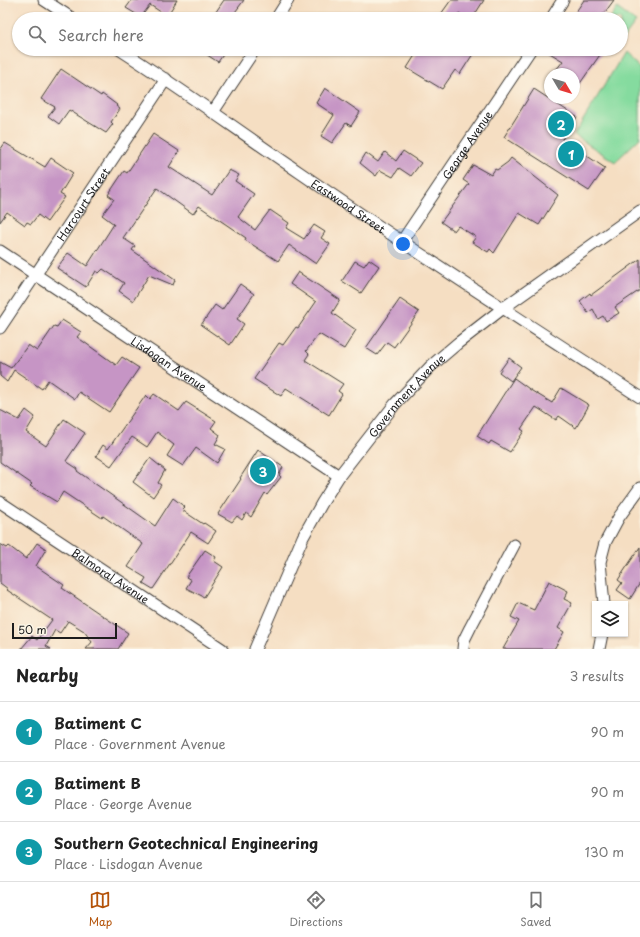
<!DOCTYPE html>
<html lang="en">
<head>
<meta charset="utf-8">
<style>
  body { margin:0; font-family:"Playpen Sans",sans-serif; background:#f2f2f2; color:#222 }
  .controls { position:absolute; right:12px; bottom:12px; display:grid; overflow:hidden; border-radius:0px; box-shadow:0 1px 3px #0004 }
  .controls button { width:36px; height:36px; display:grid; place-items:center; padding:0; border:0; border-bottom:1px solid #e0e0e0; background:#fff; color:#222; font:20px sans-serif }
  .compass { position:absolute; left:544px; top:68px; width:36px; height:36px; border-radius:50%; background:#fff; box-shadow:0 1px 3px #0004; rotate:128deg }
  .scale { position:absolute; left:12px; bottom:10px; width:105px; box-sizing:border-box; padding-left:4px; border:2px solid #1c1c1c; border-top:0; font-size:11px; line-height:14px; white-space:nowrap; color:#1c1c1c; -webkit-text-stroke:3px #fcf5e5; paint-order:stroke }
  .you { position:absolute; left:403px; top:244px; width:14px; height:14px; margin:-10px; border:3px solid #fff; border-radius:50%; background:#1a73e8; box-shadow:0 0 0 6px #1a73e833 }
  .badge { display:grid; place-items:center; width:26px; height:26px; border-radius:50%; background:#b45309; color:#fff; font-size:13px; font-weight:700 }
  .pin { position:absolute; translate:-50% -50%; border:2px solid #fff; box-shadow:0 1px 4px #0006 }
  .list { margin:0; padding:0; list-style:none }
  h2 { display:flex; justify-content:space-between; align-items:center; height:52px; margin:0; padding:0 16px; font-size:17px }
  h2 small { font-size:13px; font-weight:400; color:#767676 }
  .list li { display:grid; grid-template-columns:26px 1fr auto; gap:12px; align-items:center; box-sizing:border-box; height:60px; padding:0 16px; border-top:1px solid #e0e0e0 }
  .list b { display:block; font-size:15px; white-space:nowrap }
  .list p { margin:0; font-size:13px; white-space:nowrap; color:#767676 }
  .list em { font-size:13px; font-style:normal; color:#767676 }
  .icon { flex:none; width:22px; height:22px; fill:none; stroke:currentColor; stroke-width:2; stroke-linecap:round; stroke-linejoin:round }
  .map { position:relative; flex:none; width:640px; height:649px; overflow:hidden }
  .search { position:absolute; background:#fff; box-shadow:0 1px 3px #0004; left:12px; right:12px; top:12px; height:44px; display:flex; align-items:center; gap:10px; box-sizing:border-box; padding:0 14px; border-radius:22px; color:#767676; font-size:15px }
  .sheet { height:232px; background:#fff }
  nav { display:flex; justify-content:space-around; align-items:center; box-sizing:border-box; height:56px; border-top:1px solid #e0e0e0; background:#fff; font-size:11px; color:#767676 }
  nav a { display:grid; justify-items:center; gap:2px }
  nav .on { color:#b45309 }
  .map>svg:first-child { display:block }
</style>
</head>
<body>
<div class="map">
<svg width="640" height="649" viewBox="0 0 640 649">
  <rect width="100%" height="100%" fill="#fcf5e5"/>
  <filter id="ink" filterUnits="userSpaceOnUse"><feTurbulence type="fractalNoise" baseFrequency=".025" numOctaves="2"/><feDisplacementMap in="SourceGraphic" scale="8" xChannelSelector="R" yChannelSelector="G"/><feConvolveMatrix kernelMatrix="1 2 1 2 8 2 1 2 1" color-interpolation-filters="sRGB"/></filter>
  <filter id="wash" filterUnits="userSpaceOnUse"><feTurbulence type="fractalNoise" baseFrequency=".012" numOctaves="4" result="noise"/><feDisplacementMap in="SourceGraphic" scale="16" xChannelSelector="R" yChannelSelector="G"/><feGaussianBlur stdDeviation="0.9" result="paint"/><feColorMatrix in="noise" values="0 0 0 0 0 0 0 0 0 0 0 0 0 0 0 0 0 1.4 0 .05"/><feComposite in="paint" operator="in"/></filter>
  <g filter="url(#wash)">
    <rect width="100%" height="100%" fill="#f5dec2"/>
    <g fill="#85db9f" stroke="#507c5e">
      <path d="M617,8L636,22L621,42V19H610Z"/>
      <path d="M624,53L640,68V138L615,162L574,135Z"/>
    </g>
    <g id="blocks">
      <g fill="#c695c5">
        <path d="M132,0H177L167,16L150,5L141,17L126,8Z"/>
        <path d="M224,0H244L230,19H211Z"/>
        <path d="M451,0H484L472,19H468L459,13L455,19H449L441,14Z"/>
        <path d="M584,0H614L600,19H571Z"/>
        <path d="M198,49H227L218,62Z"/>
        <path d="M419,49H465L473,54L460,74L455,70L442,89L407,68Z"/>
        <path d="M543,49H604L574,92V74H553L563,61Z"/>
        <path d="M61,69L101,96L102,94L117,105L116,106L120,109L111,122L113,124L106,133L69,110L59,124L48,116L55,107L41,99Z"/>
        <path d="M325,88L360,112L351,126L346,123L332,143L321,136L334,115L316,103Z"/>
        <path d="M534,89L577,117L562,139L605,168L589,191L504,137Z"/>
        <path d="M153,134L179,151L169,167L212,195L229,170L239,175L235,181L254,194L238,217L255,230L270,210L289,223L286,228L304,239L314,225L325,232L321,238L330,244L316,264L289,245L278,261L245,240L246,238L199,206L193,214L157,188L123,238L135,246L132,250L175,280L173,285L149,275L133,301L119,291L124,283L103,269L99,273L96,271L86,287L57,268L68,253L87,266L114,224L102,215L114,199L108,195L124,171L127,173Z"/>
        <path d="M5,143L45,167L51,158L73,173L60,194L65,197L47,222L38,215L31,224L27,222L25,225L7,212L0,222V150Z"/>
        <path d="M403,151L421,163L411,176L399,168L393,177L380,170L376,176L360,163L366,153L378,162L385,152L396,161Z"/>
        <path d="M511,158L558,195L539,225L519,213L494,253L490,249L488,252L472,242L476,237L458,226L454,231L441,222L469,184L463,180L473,165L491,175L495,169L497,170L508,162Z"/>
        <path d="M369,259L379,266L361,293L342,281L355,261L364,266Z"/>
        <path d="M640,259V290L615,307L619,313L606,321L603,316L598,319L593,309L588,313L580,301L590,293L591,295Z"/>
        <path d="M298,272L340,300L332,313L356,330L344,349L319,334L306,351L309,354L305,360L343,384L338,391L342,394L329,415L286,388L281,396L254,379L279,343L283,345L296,327L298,328L316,302L290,284Z"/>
        <path d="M240,284L254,294L237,319L244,324L230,345L201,325L215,305L222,310Z"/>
        <path d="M400,299L419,312L394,347L387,342L377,355L366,348Z"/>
        <path d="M62,320L81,332L77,337L116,365L122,357L139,368L109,412L79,392L75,399L48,380L42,389L14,370L7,382L0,376V362L11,368L28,345L37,351L54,326L57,327Z"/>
        <path d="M509,358L521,367L511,381L499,372Z"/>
        <path d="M514,378L532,391L552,403L561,388L589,405L576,428L559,416L556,420L536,407L521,429L524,431L510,452L491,441L489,444L477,436Z"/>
        <path d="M154,394L179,411L186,402L216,421L211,428L220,435L215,444L225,449L217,463L196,448L183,466L167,456L174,445L157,432L147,447L132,437L111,466L96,456L103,445L108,449L146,395L150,399Z"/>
        <path d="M0,410L19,420L26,410L35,417L26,432L46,446L64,419L85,433L66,461L78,469L77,471L155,526L173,498L185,507L182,510L203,524L204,523L216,531L208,543L191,532L153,589L143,583L146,578L128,567L143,544L103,516L102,518L63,492L57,502L30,486L32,484L0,462Z"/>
        <path d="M258,450L283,467L279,475L281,477L267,495L265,493L251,517L246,513L242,520L237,516L232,522L218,514L241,479L240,478Z"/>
        <path d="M150,458L165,470L158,483L161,485L153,497L133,482Z"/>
        <path d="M37,543L46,549L36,566L64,585L62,588L128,633L118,649H86L92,642L84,631L68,621L60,633L55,630L46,646L51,649H21L32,636L37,640L52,620L7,590L8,589L0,583V544L7,548L9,546L26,559Z"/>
        <path d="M640,547V583L630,599L617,590L622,583L618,580Z"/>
        <path d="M205,550L216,557L214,561L223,567L204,597L186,588L191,580L186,577Z"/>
        <path d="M549,581L568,591L564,599L572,603L558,628L564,632L554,649H503L519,621L511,617L518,603L534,610Z"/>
      </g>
    </g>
  </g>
  <g filter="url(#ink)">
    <use href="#blocks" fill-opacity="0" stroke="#3d3935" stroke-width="1"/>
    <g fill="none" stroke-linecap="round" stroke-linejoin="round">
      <defs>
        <g id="minor">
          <path d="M44,0L73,19"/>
          <path d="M276,19L288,0"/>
          <path d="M551,19L563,0"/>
          <path id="s1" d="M119,49C180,88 239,131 299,172C411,249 525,323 640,397"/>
          <path d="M213,112L255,49"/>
          <path id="s2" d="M402,241L531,49"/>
          <path id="s3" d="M0,251L339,476"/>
          <path id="s4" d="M0,328L166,79"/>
          <path id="s5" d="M0,502L222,649"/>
          <path d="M604,604L600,562L605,543L619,517L640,488"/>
          <path id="s6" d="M255,649L303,537L322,503L339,476L395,404L431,366L458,343L502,309L640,211"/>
          <path d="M463,649L464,640L470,628L514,545"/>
          <path d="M599,649L602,634"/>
        </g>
      </defs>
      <use href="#minor" stroke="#3d3935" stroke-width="13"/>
      <use href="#minor" stroke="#fff" stroke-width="11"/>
    </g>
  </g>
  <g text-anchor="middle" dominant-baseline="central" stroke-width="4" stroke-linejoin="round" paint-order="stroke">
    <g font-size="11" fill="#1c1c1c" stroke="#fcf5e5">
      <text stroke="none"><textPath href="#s2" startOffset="116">George Avenue</textPath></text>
      <text stroke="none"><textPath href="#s4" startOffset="149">Harcourt Street</textPath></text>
      <text stroke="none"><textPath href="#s1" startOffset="278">Eastwood Street</textPath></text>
      <text stroke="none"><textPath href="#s3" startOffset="203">Lisdogan Avenue</textPath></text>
      <text stroke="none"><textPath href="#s6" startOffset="298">Government Avenue</textPath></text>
      <text stroke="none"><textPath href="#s5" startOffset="133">Balmoral Avenue</textPath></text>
    </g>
  </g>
</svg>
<div class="controls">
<button><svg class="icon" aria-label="layers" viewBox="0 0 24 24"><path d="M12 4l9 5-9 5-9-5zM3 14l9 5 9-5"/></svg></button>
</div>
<svg class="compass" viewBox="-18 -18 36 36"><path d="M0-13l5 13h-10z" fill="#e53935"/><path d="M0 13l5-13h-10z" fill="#767676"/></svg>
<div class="scale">50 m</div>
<div class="you"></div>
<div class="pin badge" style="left:571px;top:154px;background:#0f9aa8">1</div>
<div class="pin badge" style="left:561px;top:124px;background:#0f9aa8">2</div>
<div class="pin badge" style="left:263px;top:471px;background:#0f9aa8">3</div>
<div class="search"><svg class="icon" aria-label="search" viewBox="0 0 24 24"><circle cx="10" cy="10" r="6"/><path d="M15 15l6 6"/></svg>Search here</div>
</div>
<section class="sheet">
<h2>Nearby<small>3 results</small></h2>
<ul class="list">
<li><span class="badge" style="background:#0f9aa8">1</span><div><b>Batiment C</b><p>Place · Government Avenue</p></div><em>90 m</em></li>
<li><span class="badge" style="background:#0f9aa8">2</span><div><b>Batiment B</b><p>Place · George Avenue</p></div><em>90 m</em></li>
<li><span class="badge" style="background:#0f9aa8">3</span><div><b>Southern Geotechnical Engineering</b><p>Place · Lisdogan Avenue</p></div><em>130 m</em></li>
</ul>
</section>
<nav>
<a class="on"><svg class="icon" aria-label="map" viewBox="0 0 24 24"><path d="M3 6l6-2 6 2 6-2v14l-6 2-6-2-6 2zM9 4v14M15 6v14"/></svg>Map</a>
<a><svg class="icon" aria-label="directions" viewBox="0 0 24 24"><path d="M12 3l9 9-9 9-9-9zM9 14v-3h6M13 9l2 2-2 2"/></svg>Directions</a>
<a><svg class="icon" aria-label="saved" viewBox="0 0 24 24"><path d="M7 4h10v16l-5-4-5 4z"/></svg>Saved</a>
</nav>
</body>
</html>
